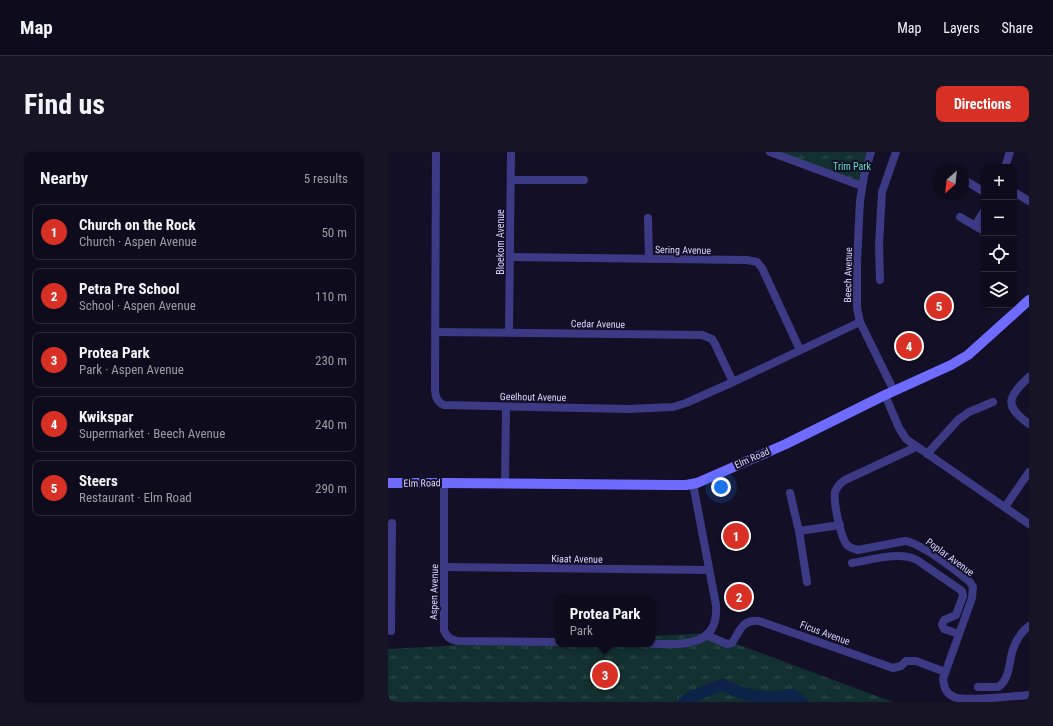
<!DOCTYPE html>
<html lang="en">
<head>
<meta charset="utf-8">
<style>
  body { margin:0; font-family:"Roboto Condensed",sans-serif; background:#171425; color:#f1f3f6 }
  .controls { position:absolute; right:12px; top:12px; display:grid; overflow:hidden; border-radius:8px; box-shadow:0 1px 3px #0004 }
  .controls button { width:36px; height:36px; display:grid; place-items:center; padding:0; border:0; border-bottom:1px solid #2e2b3b; background:#0e0b1c; color:#f1f3f6; font:20px sans-serif }
  .compass { position:absolute; left:545px; top:12px; width:36px; height:36px; border-radius:50%; background:#0e0b1c; box-shadow:0 1px 3px #0004; rotate:207deg }
  .you { position:absolute; left:333px; top:335px; width:14px; height:14px; margin:-10px; border:3px solid #fff; border-radius:50%; background:#1a73e8; box-shadow:0 0 0 6px #1a73e833 }
  .badge { display:grid; place-items:center; width:26px; height:26px; border-radius:50%; background:#d93025; color:#fff; font-size:13px; font-weight:700 }
  .pin { position:absolute; translate:-50% -50%; border:2px solid #fff; box-shadow:0 1px 4px #0006 }
  .popup { position:absolute; left:167px; top:443px; width:100px; height:52px; box-sizing:border-box; display:grid; place-content:center; border-radius:8px; background:#0e0b1c; filter:drop-shadow(0 1px 3px #0005); font-size:13px; white-space:nowrap; color:#9b9ba3 }
  .popup b { font-size:15px; color:#f1f3f6 }
  .popup::after { content:''; position:absolute; left:50%; top:100%; margin-left:-8px; border:8px solid transparent; border-top-color:#0e0b1c }
  .list { margin:0; padding:0; list-style:none }
  h2 { display:flex; justify-content:space-between; align-items:center; height:52px; margin:0; padding:0 16px; font-size:17px }
  h2 small { font-size:13px; font-weight:400; color:#9b9ba3 }
  .list li { display:grid; grid-template-columns:26px 1fr auto; gap:12px; align-items:center; box-sizing:border-box; height:56px; margin:0 8px 8px; padding:0 8px; border:1px solid #2e2b3b; border-radius:8px }
  .list b { display:block; font-size:15px; white-space:nowrap }
  .list p { margin:0; font-size:13px; white-space:nowrap; color:#9b9ba3 }
  .list em { font-size:13px; font-style:normal; color:#9b9ba3 }
  .icon { flex:none; width:22px; height:22px; fill:none; stroke:currentColor; stroke-width:2; stroke-linecap:round; stroke-linejoin:round }
  .map { position:relative; flex:none; width:641px; height:550px; overflow:hidden; border-radius:8px }
  header { display:flex; align-items:center; gap:24px; box-sizing:border-box; height:56px; padding:0 20px; background:#0e0b1c; border-bottom:1px solid #2e2b3b }
  header strong { font-size:19px }
  nav { display:flex; gap:22px; margin-inline-start:auto; font-size:14px }
  .intro { display:flex; align-items:center; justify-content:space-between; box-sizing:border-box; height:96px; padding:0 24px }
  h1 { margin:0; font-size:28px }
  .button { padding:10px 18px; border-radius:8px; background:#d93025; color:#fff; font-size:14px; font-weight:700 }
  main { display:flex; gap:24px; padding:0 24px }
  aside { flex:1; background:#0e0b1c; border-radius:8px; box-shadow:0 1px 3px #0004 }
  .map>svg:first-child { display:block }
</style>
</head>
<body>
<header>
<strong>Map</strong>
<nav><a>Map</a><a>Layers</a><a>Share</a></nav>
</header>
<div class="intro"><h1>Find us</h1><a class="button">Directions</a></div>
<main>
<aside>
<h2>Nearby<small>5 results</small></h2>
<ul class="list">
<li><span class="badge">1</span><div><b>Church on the Rock</b><p>Church · Aspen Avenue</p></div><em>50 m</em></li>
<li><span class="badge">2</span><div><b>Petra Pre School</b><p>School · Aspen Avenue</p></div><em>110 m</em></li>
<li><span class="badge">3</span><div><b>Protea Park</b><p>Park · Aspen Avenue</p></div><em>230 m</em></li>
<li><span class="badge">4</span><div><b>Kwikspar</b><p>Supermarket · Beech Avenue</p></div><em>240 m</em></li>
<li><span class="badge">5</span><div><b>Steers</b><p>Restaurant · Elm Road</p></div><em>290 m</em></li>
</ul>
</aside>
<div class="map">
<svg width="641" height="550" viewBox="0 0 641 550">
  <defs>
    <pattern id="grass-tufts" width="24" height="20" patternUnits="userSpaceOnUse"><rect width="24" height="20" fill="#12302f"/><path d="M3 7l-1-3M5 7V3M7 7l1-3M15 17l-1-3M17 17v-4M19 17l1-3" fill="none" stroke="#344d4e"/></pattern>
  </defs>
  <rect width="100%" height="100%" fill="#130f26"/>
  <g fill="url(#grass-tufts)">
    <path d="M383,0H484L475,33Z"/>
    <path d="M319,481L505,550H0V497L170,488V492H264V484Z"/>
  </g>
  <g fill="none" stroke-linecap="round" stroke-linejoin="round">
    <path stroke="#0c2248" stroke-width="12" d="M296,550L305,544L334,533L360,543L381,546L404,543L414,550"/>
    <g stroke="#3d3a85" stroke-width="8">
      <path d="M48,0L47,230C47,239 46,249 56,253L240,257L285,255L298,251L345,230L472,170"/>
      <path d="M382,0L474,34"/>
      <path d="M483,0L476,24L472,49L469,110V156L472,170L506,239"/>
      <path d="M617,15L622,0"/>
      <path d="M575,27L596,40"/>
      <path d="M123,28H196"/>
      <path d="M626,40L641,49"/>
      <path d="M572,65L596,79"/>
      <path d="M260,66L261,107"/>
      <path d="M587,74L596,59"/>
      <path d="M122,105L359,108L369,110L374,116L412,198"/>
      <path d="M492,128L491,93L494,40L508,0"/>
      <path d="M47,180L314,183L324,187L327,192L345,230"/>
      <path d="M121,180L123,0"/>
      <path d="M641,225C620,245 615,253 641,272"/>
      <path d="M497,243L511,276L518,287L641,372"/>
      <path d="M528,295L457,328C452,331 449,335 447,340C445,350 453,386 459,393C462,396 466,397 470,398L517,389C533,391 569,419 582,430L585,435L584,446L555,527C556,535 558,542 566,545C577,550 626,544 641,543"/>
      <path d="M539,302L570,268L581,260L605,250"/>
      <path d="M56,331V478C59,485 61,487 69,489L170,490"/>
      <path d="M117,331L118,255"/>
      <path d="M402,341L411,379L452,373"/>
      <path d="M617,355L641,320"/>
      <path d="M411,379L419,430"/>
      <path d="M464,411C483,408 511,399 529,408L574,439L575,444L568,463L556,468L554,473L556,477L571,482"/>
      <path d="M57,415L321,418"/>
      <path d="M3,479L4,371"/>
      <path d="M318,483L339,492L344,491C352,479 354,467 371,469L505,516L513,514L518,509H528L557,520"/>
      <path d="M264,492C294,492 331,496 328,453L305,332"/>
      <path d="M590,535H610C622,528 621,509 625,497C628,489 634,479 641,474"/>
    </g>
    <path stroke="#6f6bff" stroke-width="10" d="M0,331H56L283,333H298L309,331L398,292L497,243L563,213L580,203L641,148"/>
  </g>
  <g text-anchor="middle" dominant-baseline="central" stroke-width="4" stroke-linejoin="round" paint-order="stroke">
    <g font-size="10" fill="#5fe0c0" stroke="#130f26">
      <text x="464" y="14">Trim Park</text>
    </g>
    <g font-size="10" fill="#d9d4ff" stroke="#130f26">
      <text transform="translate(112 90) rotate(-90)">Bloekom Avenue</text>
      <text transform="translate(295 98) rotate(1)">Sering Avenue</text>
      <text transform="translate(460 123) rotate(-89)">Beech Avenue</text>
      <text transform="translate(210 172) rotate(1)">Cedar Avenue</text>
      <text transform="translate(145 245) rotate(1)">Geelhout Avenue</text>
      <text transform="translate(364 306) rotate(-24)">Elm Road</text>
      <text transform="translate(34 331) rotate(-1)">Elm Road</text>
      <text transform="translate(562 405) rotate(36)">Poplar Avenue</text>
      <text transform="translate(189 407) rotate(1)">Kiaat Avenue</text>
      <text transform="translate(46 440) rotate(-89)">Aspen Avenue</text>
      <text transform="translate(437 481) rotate(20)">Ficus Avenue</text>
    </g>
  </g>
</svg>
<div class="controls">
<button>+</button>
<button>−</button>
<button><svg class="icon" aria-label="locate" viewBox="0 0 24 24"><circle cx="12" cy="12" r="6"/><path d="M12 2v4M12 18v4M2 12h4M18 12h4"/></svg></button>
<button><svg class="icon" aria-label="layers" viewBox="0 0 24 24"><path d="M12 4l9 5-9 5-9-5zM3 14l9 5 9-5"/></svg></button>
</div>
<svg class="compass" viewBox="-18 -18 36 36"><path d="M0-13l5 13h-10z" fill="#e53935"/><path d="M0 13l5-13h-10z" fill="#9b9ba3"/></svg>
<div class="you"></div>
<div class="pin badge" style="left:348px;top:384px">1</div>
<div class="pin badge" style="left:351px;top:445px">2</div>
<div class="pin badge" style="left:217px;top:523px">3</div>
<div class="popup"><b>Protea Park</b>Park</div>
<div class="pin badge" style="left:521px;top:194px">4</div>
<div class="pin badge" style="left:551px;top:154px">5</div>
</div>
</main>
</body>
</html>
